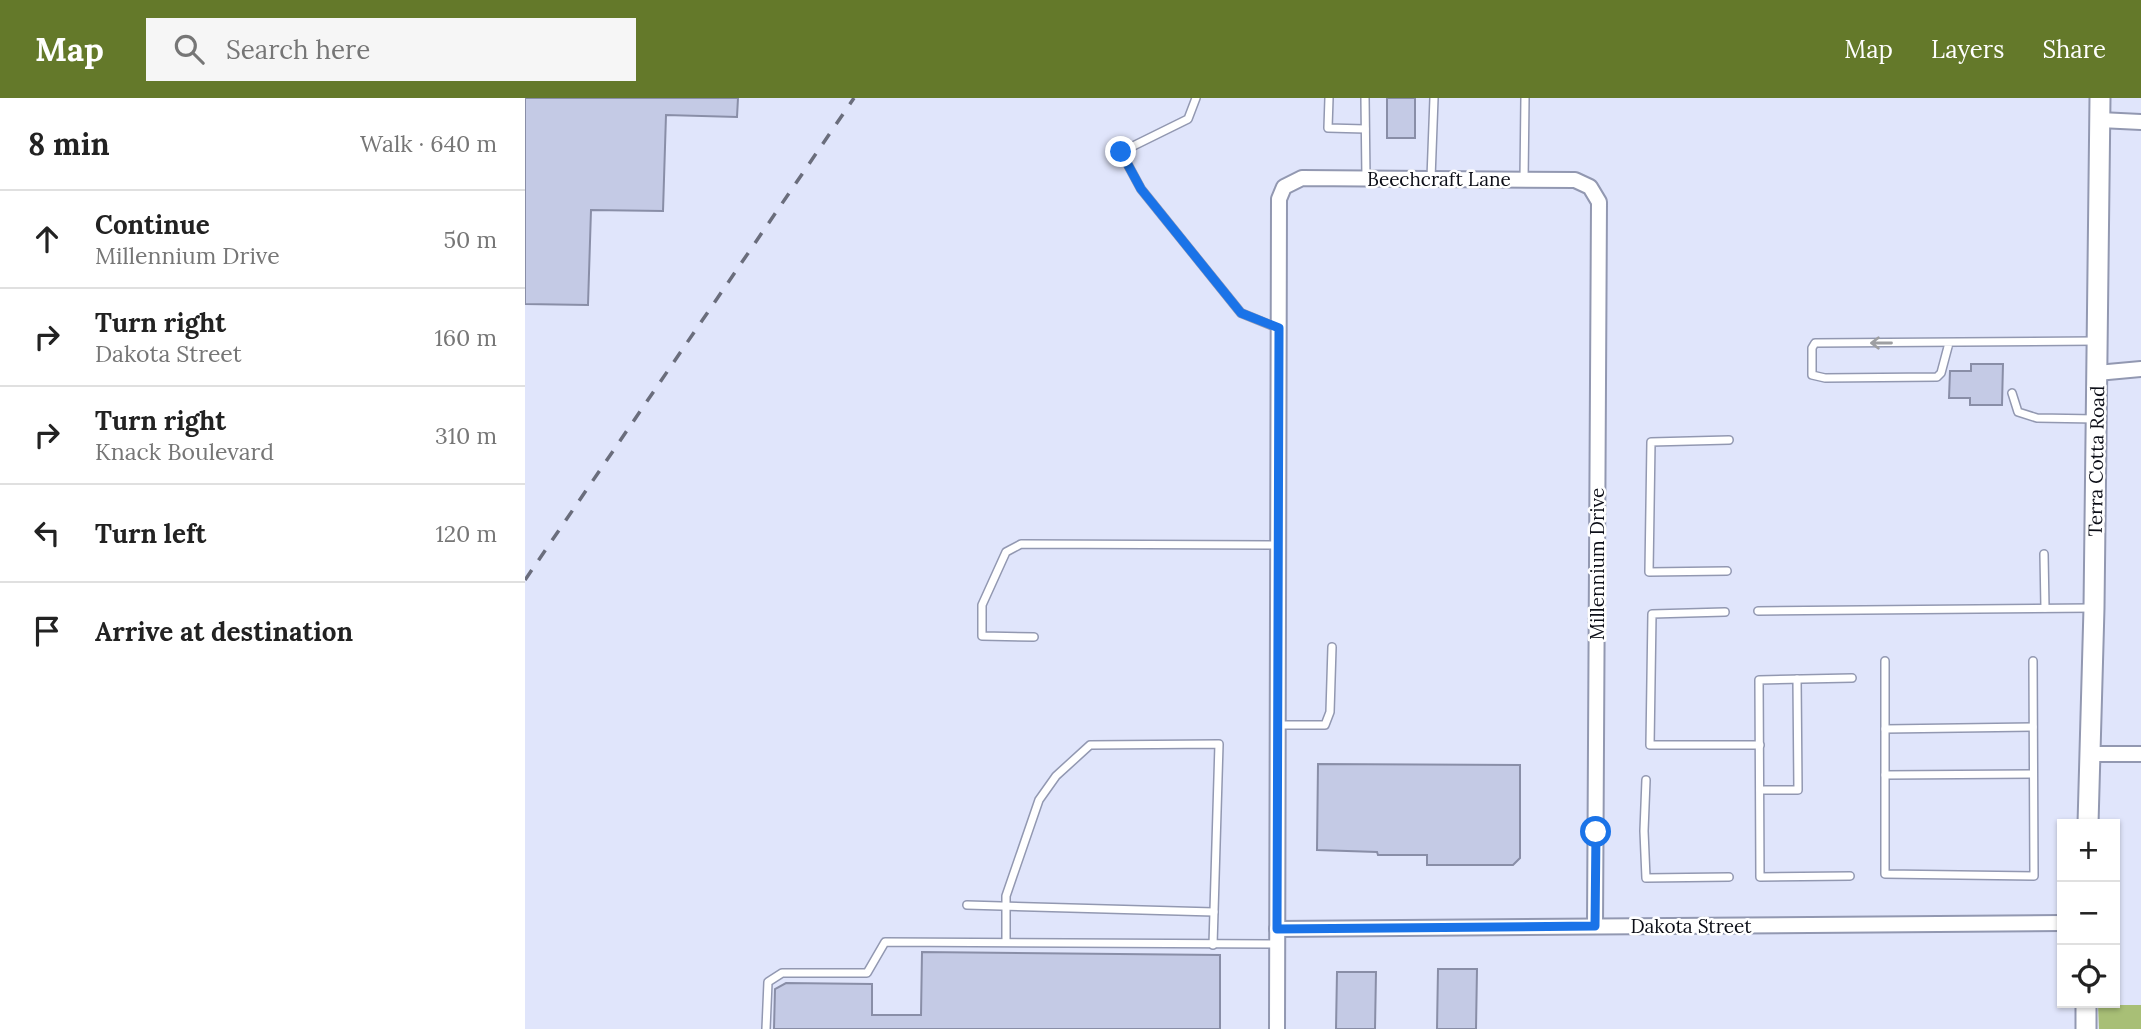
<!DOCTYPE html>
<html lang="en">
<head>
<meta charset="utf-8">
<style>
  body { margin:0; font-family:Lora,serif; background:#f6f6f6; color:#222 }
  .controls { position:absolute; right:21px; bottom:21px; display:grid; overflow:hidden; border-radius:0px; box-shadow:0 2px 5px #0004 }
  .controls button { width:63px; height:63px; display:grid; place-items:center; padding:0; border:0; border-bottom:2px solid #e0e0e0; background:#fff; color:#222; font:35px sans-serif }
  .stop { position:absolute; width:21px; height:21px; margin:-16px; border:5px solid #1a73e8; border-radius:50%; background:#fff }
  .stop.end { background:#1a73e8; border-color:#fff; box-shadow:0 2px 7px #0008 }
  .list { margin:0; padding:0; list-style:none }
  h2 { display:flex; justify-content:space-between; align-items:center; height:91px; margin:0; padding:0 28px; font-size:30px }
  h2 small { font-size:23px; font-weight:400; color:#767676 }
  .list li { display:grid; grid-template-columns:46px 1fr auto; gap:21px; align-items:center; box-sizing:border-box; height:98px; padding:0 28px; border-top:2px solid #e0e0e0 }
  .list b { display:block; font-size:26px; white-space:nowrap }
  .list p { margin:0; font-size:23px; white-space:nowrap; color:#767676 }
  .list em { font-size:23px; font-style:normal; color:#767676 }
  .icon { flex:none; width:38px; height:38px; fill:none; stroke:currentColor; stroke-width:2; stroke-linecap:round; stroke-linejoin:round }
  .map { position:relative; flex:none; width:1616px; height:931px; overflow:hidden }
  header { display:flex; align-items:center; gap:42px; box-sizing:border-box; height:98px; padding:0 35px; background:#64792a; color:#fff }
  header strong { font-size:33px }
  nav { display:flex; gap:38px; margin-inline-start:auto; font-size:24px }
  .search { width:490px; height:63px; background:#f6f6f6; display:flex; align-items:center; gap:18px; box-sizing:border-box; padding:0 24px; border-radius:0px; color:#767676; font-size:26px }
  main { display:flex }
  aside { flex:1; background:#fff }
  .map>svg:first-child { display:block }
</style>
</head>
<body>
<header>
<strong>Map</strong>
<div class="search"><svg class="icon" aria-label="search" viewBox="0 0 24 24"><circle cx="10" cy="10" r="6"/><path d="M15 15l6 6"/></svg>Search here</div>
<nav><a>Map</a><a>Layers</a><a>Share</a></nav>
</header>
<main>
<aside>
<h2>8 min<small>Walk · 640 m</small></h2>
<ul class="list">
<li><svg class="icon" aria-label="ahead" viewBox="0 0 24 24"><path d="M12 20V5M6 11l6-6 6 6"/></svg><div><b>Continue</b><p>Millennium Drive</p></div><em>50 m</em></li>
<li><svg class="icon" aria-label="right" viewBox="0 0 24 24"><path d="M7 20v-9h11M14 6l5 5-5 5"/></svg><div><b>Turn right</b><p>Dakota Street</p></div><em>160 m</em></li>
<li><svg class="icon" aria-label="right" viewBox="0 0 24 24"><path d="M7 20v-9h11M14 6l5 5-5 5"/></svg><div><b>Turn right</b><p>Knack Boulevard</p></div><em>310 m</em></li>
<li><svg class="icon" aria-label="left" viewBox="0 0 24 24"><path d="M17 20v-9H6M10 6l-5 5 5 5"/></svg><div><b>Turn left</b></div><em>120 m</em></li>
<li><svg class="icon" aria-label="arrive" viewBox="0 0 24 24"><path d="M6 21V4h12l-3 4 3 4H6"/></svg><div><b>Arrive at destination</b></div></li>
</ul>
</aside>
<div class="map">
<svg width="1616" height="931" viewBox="0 0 1616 931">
  <rect width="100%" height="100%" fill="#e0e5fb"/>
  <path fill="#a8bf76" d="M1573,907H1616V931H1574Z"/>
  <g fill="#c4cae5" stroke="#898ea7" stroke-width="2">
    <path d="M0,0H213L212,19L141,17L138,113L66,112L63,207L0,206Z"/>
    <rect x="862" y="0" width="28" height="40"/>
    <path d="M1446,266H1478L1477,307H1445V300H1424L1425,273H1446Z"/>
    <path d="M793,666L995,667V760L988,767H902V757H853L852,754L792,752Z"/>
    <path d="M397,854L695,857V931H249L250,891L261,885L347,886V917H396Z"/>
    <path d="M913,871H952L951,931H912Z"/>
    <path d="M812,874H851L850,931H811Z"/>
  </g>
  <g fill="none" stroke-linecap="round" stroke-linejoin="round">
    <defs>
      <g id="lane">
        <path d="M671,0L663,21L596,54L616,91L716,215L753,230"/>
        <path d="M804,0L803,30L840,31"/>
        <path d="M840,0L841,80"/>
        <path d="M906,80L909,0"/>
        <path d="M999,82L1000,0"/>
        <path d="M1424,245L1416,275L1412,279L1300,280L1287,277V250L1290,245L1572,243"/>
        <path d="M1487,295L1493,314L1512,320L1571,321"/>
        <path d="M1519,456L1520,510"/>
        <path d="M1202,473L1124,474L1126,344L1204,342"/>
        <path d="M1233,513L1568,510"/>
        <path d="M1200,514L1127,516L1125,647H1235"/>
        <path d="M509,539L457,538V507L481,454L496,446L753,447"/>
        <path d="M1360,563V776L1509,778L1508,563"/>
        <path d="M753,627H800L805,614L807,549"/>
        <path d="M1360,631L1508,629"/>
        <path d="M1360,677L1508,676"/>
        <path d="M1121,682L1119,733L1121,780L1204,779"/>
        <path d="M1235,692H1273L1272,581"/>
        <path d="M1325,778L1235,779L1234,582L1327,580"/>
        <path d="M442,807L689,814"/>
        <path d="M481,843V798L514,702L531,678L565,647L694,646L688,847"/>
        <path d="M241,931L243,884L257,875H342L360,844L752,846"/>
      </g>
      <g id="street">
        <path d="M1575,22L1616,24"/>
        <path d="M1572,275L1616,271"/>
        <path d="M1564,656H1616"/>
        <path d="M752,831L1537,825"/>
        <path d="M752,931L754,101L759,89L777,80L1050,82L1065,89L1074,104L1070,828"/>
      </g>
      <g id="secondary">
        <path d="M1563,726L1569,510L1575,0"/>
        <path d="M1561,931V905"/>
      </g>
    </defs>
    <use href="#lane" stroke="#9298b1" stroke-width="10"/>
    <use href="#street" stroke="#9298b1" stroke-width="18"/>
    <use href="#secondary" stroke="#9298b1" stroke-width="23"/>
    <use href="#lane" stroke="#fff" stroke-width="7"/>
    <use href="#street" stroke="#fff" stroke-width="14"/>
    <use href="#secondary" stroke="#fff" stroke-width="19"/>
    <path stroke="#6a6d7c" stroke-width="3.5" stroke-dasharray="12 12" stroke-linecap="butt" d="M0,482L329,0"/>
  </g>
  <defs><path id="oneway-shaft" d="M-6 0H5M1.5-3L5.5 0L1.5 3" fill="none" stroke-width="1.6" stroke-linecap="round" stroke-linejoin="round" transform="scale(1.75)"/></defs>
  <use stroke="#9e9fa2" href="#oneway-shaft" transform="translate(1356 245) rotate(180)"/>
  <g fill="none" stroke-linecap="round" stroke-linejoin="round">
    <path stroke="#1a73e8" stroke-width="9" d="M596,54L616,91L716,215L754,230L752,831L1070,828L1071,734"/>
  </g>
  <g text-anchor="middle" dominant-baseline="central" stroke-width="5" stroke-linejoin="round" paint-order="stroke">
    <g font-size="19" fill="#0c0e17" stroke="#fff">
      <text x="914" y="81">Beechcraft Lane</text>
      <text transform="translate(1571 363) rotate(-89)">Terra Cotta Road</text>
      <text transform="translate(1072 466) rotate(-90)">Millennium Drive</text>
      <text x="1166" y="828">Dakota Street</text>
    </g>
  </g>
</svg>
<div class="controls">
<button>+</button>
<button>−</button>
<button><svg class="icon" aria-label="locate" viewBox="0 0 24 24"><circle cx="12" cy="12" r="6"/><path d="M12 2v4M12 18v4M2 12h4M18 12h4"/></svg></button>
</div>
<div class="stop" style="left:1071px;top:734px"></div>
<div class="stop end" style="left:596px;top:54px"></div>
</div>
</main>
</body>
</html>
